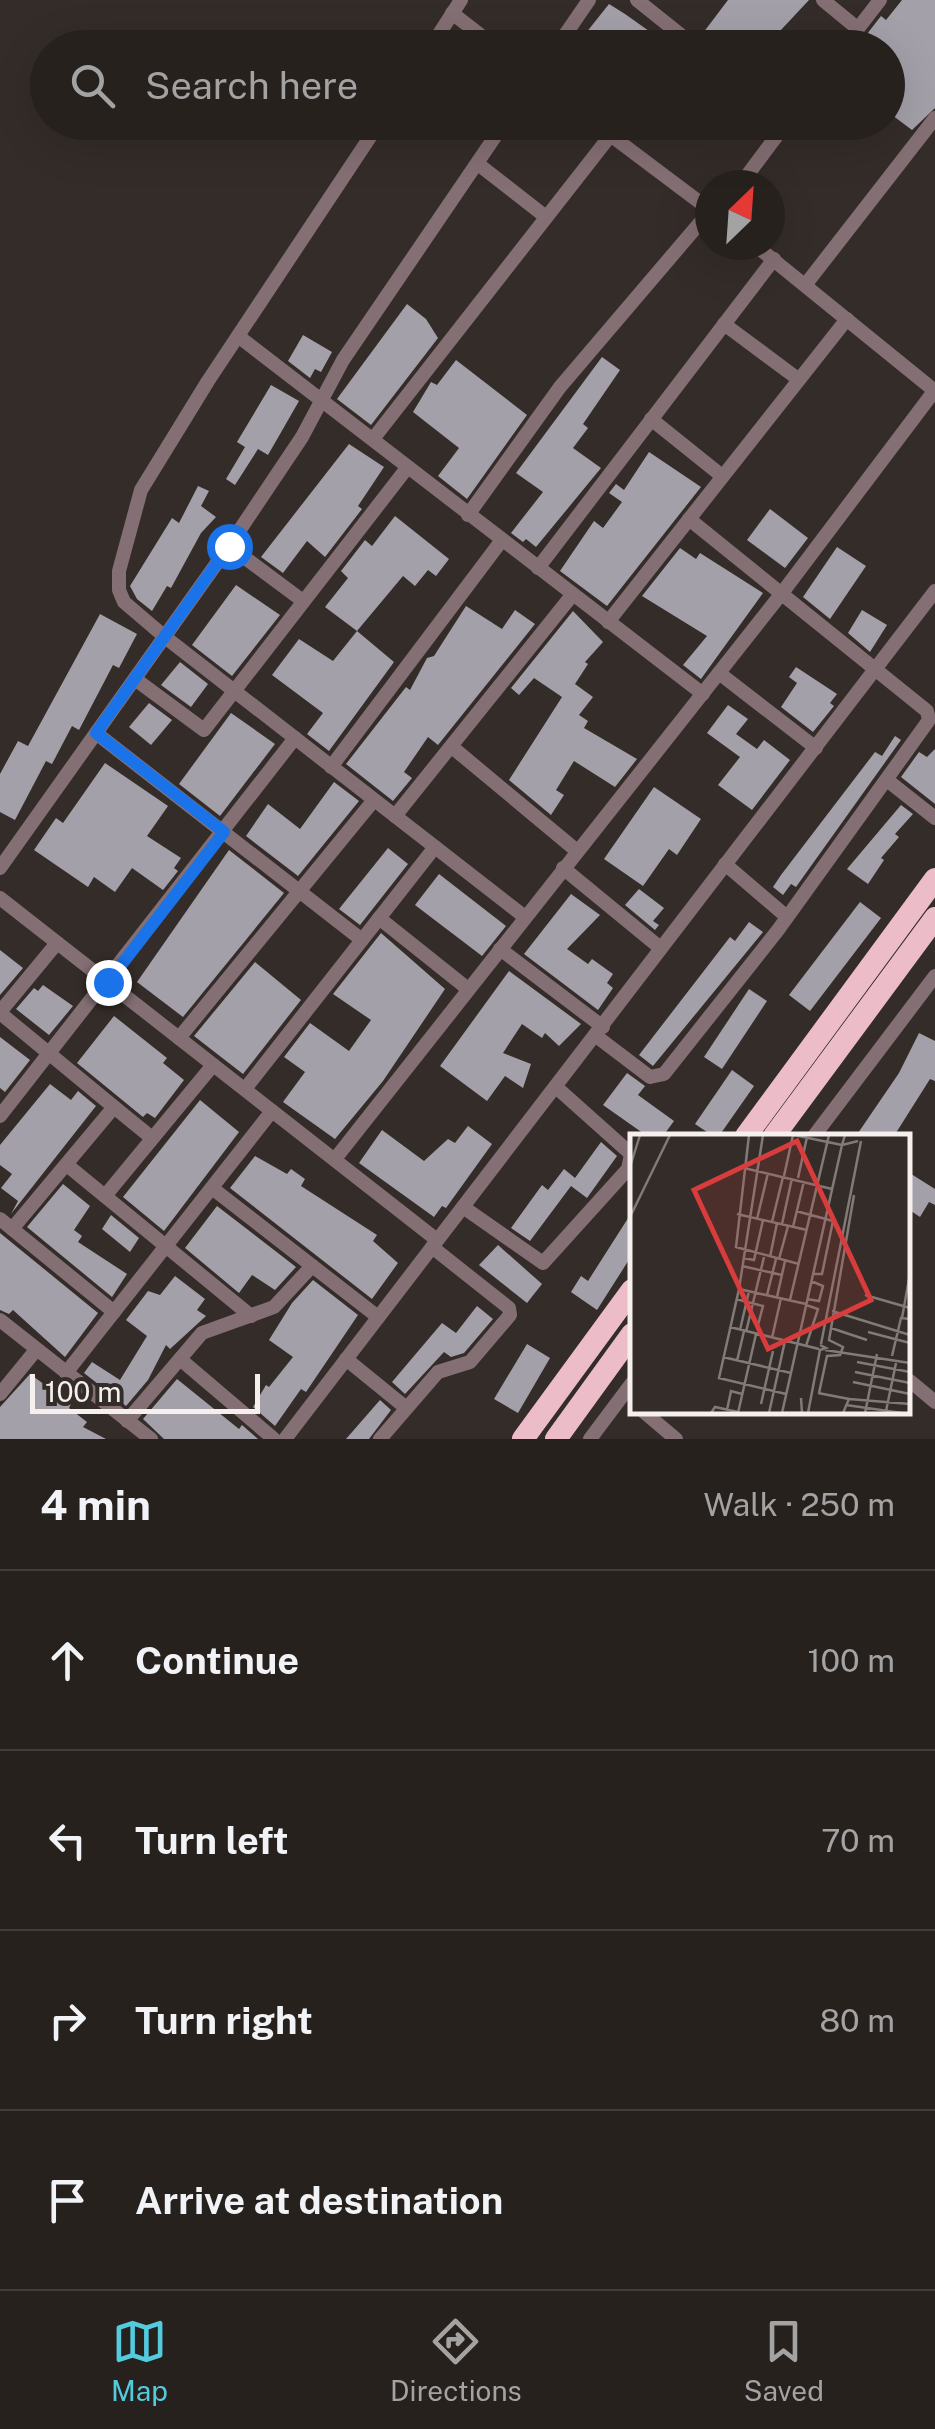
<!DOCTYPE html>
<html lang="en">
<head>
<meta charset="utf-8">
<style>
  body { margin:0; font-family:"Public Sans",sans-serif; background:#332e2b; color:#f1f3f6 }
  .compass { position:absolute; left:695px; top:170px; width:90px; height:90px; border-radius:50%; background:#27211e; box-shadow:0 10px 40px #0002; rotate:25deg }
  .scale { position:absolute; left:30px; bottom:25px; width:230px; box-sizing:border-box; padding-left:10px; border:5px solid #f5f0ed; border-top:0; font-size:28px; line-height:35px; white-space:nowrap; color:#f5f0ed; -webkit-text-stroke:8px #342c28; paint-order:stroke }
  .stop { position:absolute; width:30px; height:30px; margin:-22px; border:8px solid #1a73e8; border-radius:50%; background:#fff }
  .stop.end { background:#1a73e8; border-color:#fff; box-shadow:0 2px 10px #0008 }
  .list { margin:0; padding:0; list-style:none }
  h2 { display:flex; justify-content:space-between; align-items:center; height:130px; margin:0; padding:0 40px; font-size:42px }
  h2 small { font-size:32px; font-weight:400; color:#a4a3a4 }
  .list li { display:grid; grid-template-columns:65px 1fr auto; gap:30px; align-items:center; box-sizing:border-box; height:180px; padding:0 40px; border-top:2px solid #433e3c }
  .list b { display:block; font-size:38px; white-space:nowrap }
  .list em { font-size:32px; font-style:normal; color:#a4a3a4 }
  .icon { flex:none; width:55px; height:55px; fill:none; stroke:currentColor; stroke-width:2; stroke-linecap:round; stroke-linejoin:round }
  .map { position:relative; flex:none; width:935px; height:1439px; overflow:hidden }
  .search { position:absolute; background:#27211e; box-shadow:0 10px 40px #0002; left:30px; right:30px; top:30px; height:110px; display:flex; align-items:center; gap:25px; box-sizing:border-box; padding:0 35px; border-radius:55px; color:#a4a3a4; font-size:38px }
  .sheet { height:850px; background:#27211e }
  nav { display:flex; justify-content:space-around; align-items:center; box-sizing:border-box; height:140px; border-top:2px solid #433e3c; background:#27211e; font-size:28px; color:#a4a3a4 }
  nav a { display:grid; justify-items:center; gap:5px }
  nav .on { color:#54cadd }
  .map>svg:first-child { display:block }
</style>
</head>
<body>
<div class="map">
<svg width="935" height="1439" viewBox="0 0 935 1439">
  <rect width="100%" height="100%" fill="#342c28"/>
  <g fill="#a4a0aa">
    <path d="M728,0H809L780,31L802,48H707L700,37Z"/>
    <path d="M902,0H935V108L912,130L888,112V48H864L871,37L867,34L881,16L886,20Z"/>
    <path d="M609,4L625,14L673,48H574Z"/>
    <path d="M407,304L426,319L438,338L371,425L337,399Z"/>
    <path d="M303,335L332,352L321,372L315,369L310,378L288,361Z"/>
    <path d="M602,357L620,370L583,424L588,428L573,448L601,468L536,547L526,539L523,542L511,533L543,492L516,473Z"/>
    <path d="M456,360L527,415L467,499L438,476L459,448L413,412L431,382L437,385Z"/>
    <path d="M271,385L299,401L268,455L258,449L235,485L226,479L245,447L237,442Z"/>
    <path d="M349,444L384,467L358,506L362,509L325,557L307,541L283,573L261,557Z"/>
    <path d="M649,452L701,487L607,606L560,571L594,521L603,528L622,502L609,493L616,484L624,490Z"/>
    <path d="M198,486L209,491L201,506L216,517L201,533L171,588L167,586L152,611L137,599L130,586L172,518L179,523Z"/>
    <path d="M770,509L808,538L785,568L747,540Z"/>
    <path d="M395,516L449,559L436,576L428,570L415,586L403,576L357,631L325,607L348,578L341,571L365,540L372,546Z"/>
    <path d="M837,547L866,566L830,619L803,597Z"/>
    <path d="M680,548L696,559L700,553L763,593L701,679L683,665L707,636L642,596Z"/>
    <path d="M236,585L280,615L232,676L192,645Z"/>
    <path d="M466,606L502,629L515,610L535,624L438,745L428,737L404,772L412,778L393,801L346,764L406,687L410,690L427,658L434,656Z"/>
    <path d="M862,610L887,625L870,652L848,633Z"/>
    <path d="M573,611L603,642L585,662L588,664L575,684L593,697L579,715L588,721L584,728L637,759L615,787L574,761L556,790L564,795L551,815L509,780L562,697L534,678L519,695L511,688Z"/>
    <path d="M100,614L137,634L119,668L113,665L79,730L72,726L52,764L46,761L15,820L0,812V774L18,741L28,746Z"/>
    <path d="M357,631L394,662L329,751L307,734L323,713L272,675L299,639L333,661Z"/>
    <path d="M180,662L208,684L191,707L161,685Z"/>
    <path d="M796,667L837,694L830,703L834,706L813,732L781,707L797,683L789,677Z"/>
    <path d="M149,703L172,720L151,745L129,727Z"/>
    <path d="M728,705L748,719L736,734L757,749L764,740L790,760L752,810L718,785L740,757L707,733Z"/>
    <path d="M231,713L275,744L220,816L179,784Z"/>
    <path d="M895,736L901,740L796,887L791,884L783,895L773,887L781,875L875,752L882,756Z"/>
    <path d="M935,749V804L901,777L919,752L927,757Z"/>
    <path d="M105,763L168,806L147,836L181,858L174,868L178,871L163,890L132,868L115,892L94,877L88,887L34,850L56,818L63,823Z"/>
    <path d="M334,782L359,801L298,876L246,836L268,804L300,829Z"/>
    <path d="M654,787L701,819L677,855L669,849L643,886L604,859Z"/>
    <path d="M901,805L913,814L895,834L899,837L881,858L884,860L868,884L847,869Z"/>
    <path d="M388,848L408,864L360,925L339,909Z"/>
    <path d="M229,850L284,893L183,1017L137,982Z"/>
    <path d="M439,874L506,926L482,956L415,905Z"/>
    <path d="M639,889L664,908L653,921L659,925L655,930L625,905Z"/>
    <path d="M571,894L600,915L567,949L588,964L592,959L613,974L607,983L613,988L598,1010L524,954Z"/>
    <path d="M860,902L881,918L810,1011L789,995Z"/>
    <path d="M749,922L763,932L653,1066L639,1055L730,937L735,941Z"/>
    <path d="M381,933L445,989L383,1081L335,1139L283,1102L305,1072L284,1057L310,1023L349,1051L371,1020L333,994Z"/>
    <path d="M0,950L23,968L0,995Z"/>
    <path d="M255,962L301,1000L243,1074L194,1036Z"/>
    <path d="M509,971L581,1024L559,1046L545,1033L542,1038L522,1024L503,1053L531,1064L523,1088L505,1076L487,1101L440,1066Z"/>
    <path d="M43,985L73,1006L49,1035L16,1009L34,988L38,991Z"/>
    <path d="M749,989L767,1001L722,1069L704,1057Z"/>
    <path d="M114,1016L167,1058L163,1063L184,1080L155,1118L147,1113L143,1117L77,1063Z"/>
    <path d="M919,1033L935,1041V1081L930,1079L894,1136H856L899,1073Z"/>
    <path d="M0,1037L30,1060L5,1092L0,1088Z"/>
    <path d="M732,1070L754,1086L719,1136H713L695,1124Z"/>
    <path d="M627,1073L645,1086L638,1095L674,1121L663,1136H647L603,1105Z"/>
    <path d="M50,1084L71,1100L78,1091L96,1106L11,1214L18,1201L1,1188L12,1174L0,1165V1145Z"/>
    <path d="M200,1100L239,1132L164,1231L123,1197Z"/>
    <path d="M468,1126L492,1144L446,1208L442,1206L434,1217L359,1163L382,1130L424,1161L448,1139L455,1143Z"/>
    <path d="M601,1142L617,1156L587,1198L571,1186L530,1241L511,1228L542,1185L548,1190L564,1169L575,1178Z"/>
    <path d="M255,1156L287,1174L291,1169L305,1179L301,1186L377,1235L373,1241L398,1263L372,1299L230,1188Z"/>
    <path d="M908,1172L935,1189V1205L929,1202L920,1217L908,1209Z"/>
    <path d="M63,1184L90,1206L74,1230L82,1236L78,1242L127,1274L112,1297L27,1227Z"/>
    <path d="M217,1206L296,1267L275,1290L252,1275L239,1293L185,1248Z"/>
    <path d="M632,1212V1255L597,1310L571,1292L581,1276L588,1281Z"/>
    <path d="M111,1215L139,1238L130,1252L102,1229Z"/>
    <path d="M0,1233L98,1313L65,1357L13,1310L9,1314L0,1310Z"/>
    <path d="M498,1245L542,1284L527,1303L479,1265Z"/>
    <path d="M175,1276L205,1299L197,1310L206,1316L170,1349L166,1345L148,1380L126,1406L84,1373L92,1362L120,1380L147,1336L126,1320L148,1291L160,1295Z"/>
    <path d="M313,1280L358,1315L306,1392L301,1389L275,1426L253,1407L266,1385L269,1387L293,1357L269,1340L292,1303Z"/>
    <path d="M477,1306L493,1319L464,1353L451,1357L444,1352L405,1394L392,1382L442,1323L456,1333Z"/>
    <path d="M527,1344L550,1358L518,1413L494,1399Z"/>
    <path d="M30,1374L71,1404L69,1408L87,1422L83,1427L106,1439H0V1407Z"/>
    <path d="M177,1379L239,1429L242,1425L258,1439H164L143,1419Z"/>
    <path d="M380,1400L391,1410L369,1439H346Z"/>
  </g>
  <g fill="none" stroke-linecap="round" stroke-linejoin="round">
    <g stroke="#846f74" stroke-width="14">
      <path d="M637,0L697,48"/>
      <path d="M823,0L857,28"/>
      <path d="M452,13L497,48"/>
      <path d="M430,48L461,0"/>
      <path d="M556,48L589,0"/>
      <path d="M843,48L880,0"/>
      <path d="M380,122L208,381L141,490L119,571V590L124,602L165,637L525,917"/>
      <path d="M593,122L710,210"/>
      <path d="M478,164L546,217"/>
      <path d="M740,185L787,122"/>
      <path d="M755,245L935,391"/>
      <path d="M806,284L935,118"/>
      <path d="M724,324L798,379"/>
      <path d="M238,336L703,694"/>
      <path d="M651,419L722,476"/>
      <path d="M373,439L610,136"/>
      <path d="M468,515L560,387L710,211"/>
      <path d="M229,546L303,601"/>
      <path d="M538,568L774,259"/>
      <path d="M608,622L847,319"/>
      <path d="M719,673L816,748"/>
      <path d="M135,679L204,730L407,468"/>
      <path d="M96,733L362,940"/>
      <path d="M452,747L577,851"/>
      <path d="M331,767L502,540"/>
      <path d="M887,780L935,818"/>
      <path d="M395,816L573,594"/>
      <path d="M725,864L787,917"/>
      <path d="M0,868L229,546L302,437L343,360L505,122"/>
      <path d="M563,868L658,946"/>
      <path d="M0,898L437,1240"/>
      <path d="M379,918L468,989"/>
      <path d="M500,949L603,1027"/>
      <path d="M0,1012L57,943"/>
      <path d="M0,1013L114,1107L12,1229"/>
      <path d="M596,1036L650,1077L664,1074L778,930L929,720L927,711L689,519"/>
      <path d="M179,1038L374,800"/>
      <path d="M245,1089L435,847"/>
      <path d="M114,1107L152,1138"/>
      <path d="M0,1116L295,738"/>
      <path d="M814,1136L935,976"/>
      <path d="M335,1159L782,593L935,390"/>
      <path d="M67,1165L251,1316"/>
      <path d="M212,1188L378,1317"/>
      <path d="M105,1196L213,1065"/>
      <path d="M463,1207L543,1263L628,1169L631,1154L556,1087"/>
      <path d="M0,1219L114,1312"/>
      <path d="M0,1320L151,1439"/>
      <path d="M180,1359L274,1439"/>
      <path d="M346,1359L405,1407"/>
      <path d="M66,1373L272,1111"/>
      <path d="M910,1381L935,1402"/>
      <path d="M0,1394L36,1350"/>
      <path d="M644,1412L676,1439"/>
      <path d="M127,1421L202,1333L274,1307L312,1266"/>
      <path d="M285,1439L935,591"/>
      <path d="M380,1439L438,1372L470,1362L510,1315L509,1308L432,1247"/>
      <path d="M590,1439L632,1383"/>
    </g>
    <g stroke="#ecbdc9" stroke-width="22">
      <path d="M746,1136L935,879"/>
      <path d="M774,1136L935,918"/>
      <path d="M523,1439L632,1290"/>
      <path d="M556,1439L632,1334"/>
    </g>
  </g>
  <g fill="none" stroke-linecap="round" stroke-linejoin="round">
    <path stroke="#1a73e8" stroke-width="12" d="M108,982L224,832L96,733L229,546"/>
  </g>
  <g transform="translate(630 1134)">
    <rect width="280" height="280" fill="#342c28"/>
    <path fill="none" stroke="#817a77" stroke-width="2.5" d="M119,1L106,113L169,130M133,1L109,155L176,170M164,1L212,11L215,1M0,33L10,1M114,34L202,55M154,42L163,1M168,44L177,3M166,77L203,87L192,140H184M107,80L177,96M0,83L40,1M127,85L138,39M142,88L153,43M152,90L162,44M163,93L174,47M140,123L147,89M113,124L124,126L133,86M149,125L158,92M112,132L152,141M109,155L89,244L156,260M137,161L146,125M235,161L280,174M147,163L155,127M106,165L133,172L128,191M177,165L189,167L193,152L181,147M160,166L199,1M202,177L280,201M272,184L279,145M100,193L189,215M201,194L237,206M110,196L119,157M116,198L134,123M238,198L280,209M142,204L151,164M191,210L231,7M176,212L188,175L176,171M195,216L280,229M262,222L271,184L280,185M93,223L161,239M107,227L114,197M227,228L280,238M225,238L280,249M223,248L280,260M188,259L219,265L213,279M189,259L197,222L210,221L213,213L199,206L224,61M219,265L280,270M131,270L143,217M216,271L272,279M97,276L101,257L112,260M256,277L266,229M81,279L85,273L108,278M108,279L126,200M139,279L155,207M152,279L212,11L228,7M155,279H172L171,264M178,279L190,216L196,214L190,211M235,279L247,220"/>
    <path fill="#d93c3c" fill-opacity="0.15" stroke="#d93c3c" stroke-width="5" d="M167,7L241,166L138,215L64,56Z"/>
    <rect width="280" height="280" fill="none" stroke="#f5f0ed" stroke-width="5"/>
  </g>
</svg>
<svg class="compass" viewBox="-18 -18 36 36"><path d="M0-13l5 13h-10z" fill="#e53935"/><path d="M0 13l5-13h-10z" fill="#a4a3a4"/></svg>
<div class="scale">100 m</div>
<div class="stop" style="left:229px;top:546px"></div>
<div class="stop end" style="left:108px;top:982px"></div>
<div class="search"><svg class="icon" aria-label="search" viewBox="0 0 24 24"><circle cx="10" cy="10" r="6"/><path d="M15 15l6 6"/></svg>Search here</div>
</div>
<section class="sheet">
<h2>4 min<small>Walk · 250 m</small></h2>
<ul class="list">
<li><svg class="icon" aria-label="ahead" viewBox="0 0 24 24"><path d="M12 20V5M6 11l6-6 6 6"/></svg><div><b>Continue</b></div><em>100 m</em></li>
<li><svg class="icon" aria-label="left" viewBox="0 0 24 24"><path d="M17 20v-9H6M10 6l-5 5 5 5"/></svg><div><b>Turn left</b></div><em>70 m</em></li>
<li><svg class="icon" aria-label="right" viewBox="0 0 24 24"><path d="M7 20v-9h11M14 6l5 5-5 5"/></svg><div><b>Turn right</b></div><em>80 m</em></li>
<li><svg class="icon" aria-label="arrive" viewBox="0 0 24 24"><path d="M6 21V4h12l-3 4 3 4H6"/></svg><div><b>Arrive at destination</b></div></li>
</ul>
</section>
<nav>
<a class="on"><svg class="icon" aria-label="map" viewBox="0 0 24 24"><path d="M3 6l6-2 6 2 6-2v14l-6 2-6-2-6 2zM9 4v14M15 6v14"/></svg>Map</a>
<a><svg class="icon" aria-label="directions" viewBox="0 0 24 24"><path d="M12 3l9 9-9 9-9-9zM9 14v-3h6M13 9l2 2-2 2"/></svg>Directions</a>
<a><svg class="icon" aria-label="saved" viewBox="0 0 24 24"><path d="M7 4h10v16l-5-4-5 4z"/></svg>Saved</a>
</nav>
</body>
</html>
